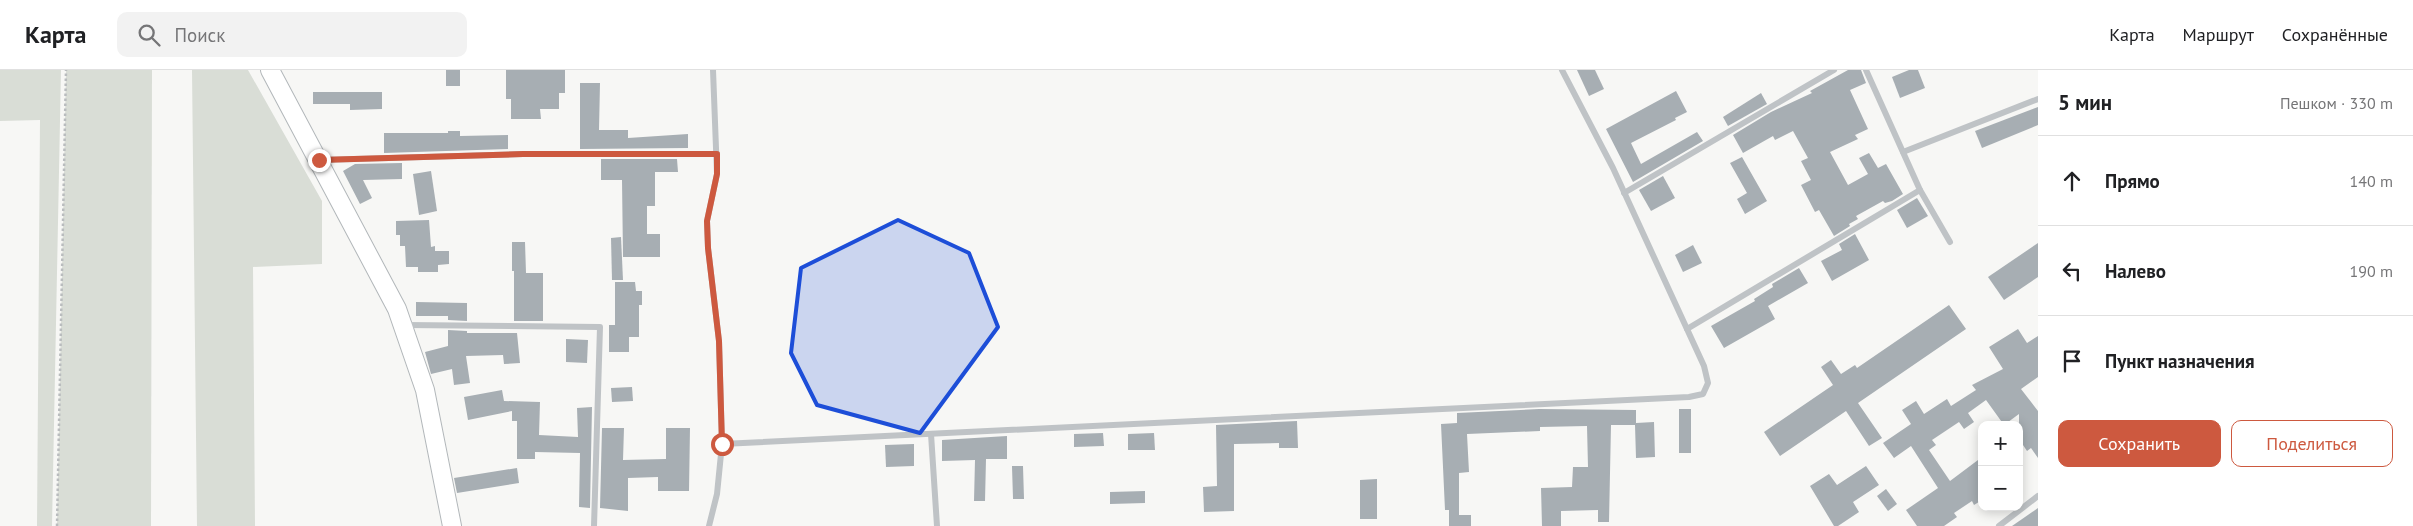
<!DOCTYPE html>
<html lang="ru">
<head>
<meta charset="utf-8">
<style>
  body { margin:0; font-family:"PT Sans",sans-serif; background:#f2f2f2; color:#202124 }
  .controls { position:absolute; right:15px; bottom:15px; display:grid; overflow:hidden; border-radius:10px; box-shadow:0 2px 12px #0003 }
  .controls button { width:45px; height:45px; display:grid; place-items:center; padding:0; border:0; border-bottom:1px solid #e0e0e0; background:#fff; color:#202124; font:25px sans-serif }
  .stop { position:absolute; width:15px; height:15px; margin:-11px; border:4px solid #cd593f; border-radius:50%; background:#fff }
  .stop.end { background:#cd593f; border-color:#fff; box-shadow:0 1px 5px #0008 }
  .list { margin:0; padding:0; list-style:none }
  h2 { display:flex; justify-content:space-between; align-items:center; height:65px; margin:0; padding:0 20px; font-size:21px }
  h2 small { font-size:16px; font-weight:400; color:#757577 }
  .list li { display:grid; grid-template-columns:32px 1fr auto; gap:15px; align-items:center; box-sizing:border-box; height:90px; padding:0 20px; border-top:1px solid #e0e0e0 }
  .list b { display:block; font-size:19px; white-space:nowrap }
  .list em { font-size:16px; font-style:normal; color:#757577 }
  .actions { display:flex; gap:10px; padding:15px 20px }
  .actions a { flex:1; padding:11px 0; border:1px solid #cd593f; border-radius:10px; text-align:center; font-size:18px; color:#cd593f }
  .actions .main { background:#cd593f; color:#fff }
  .icon { flex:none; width:28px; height:28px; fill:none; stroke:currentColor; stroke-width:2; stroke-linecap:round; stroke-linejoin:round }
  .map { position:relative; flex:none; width:2038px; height:456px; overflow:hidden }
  header { display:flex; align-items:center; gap:30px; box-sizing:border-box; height:70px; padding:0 25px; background:#fff; border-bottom:1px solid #e0e0e0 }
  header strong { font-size:24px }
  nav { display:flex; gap:28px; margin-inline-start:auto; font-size:18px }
  .search { width:350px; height:45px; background:#f2f2f2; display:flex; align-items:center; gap:12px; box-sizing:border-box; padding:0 18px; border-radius:10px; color:#757577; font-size:19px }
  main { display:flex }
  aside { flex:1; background:#fff }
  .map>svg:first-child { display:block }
</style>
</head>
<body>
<header>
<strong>Карта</strong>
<div class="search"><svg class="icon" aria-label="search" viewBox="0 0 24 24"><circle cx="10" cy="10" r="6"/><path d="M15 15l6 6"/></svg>Поиск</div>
<nav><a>Карта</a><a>Маршрут</a><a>Сохранённые</a></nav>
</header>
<main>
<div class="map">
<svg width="2038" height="456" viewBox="0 0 2038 456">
  <rect width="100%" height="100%" fill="#f7f7f5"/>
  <g fill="#d9ddd6">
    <path d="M0,0H61L52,456H37L40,50L0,51Z"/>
    <path d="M66,0H152L151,456H57Z"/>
    <path d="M192,0H248L322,131V194L253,197L255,456H197Z"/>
  </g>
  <g fill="#a7aeb3">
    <rect x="446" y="0" width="14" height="16"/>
    <path d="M506,0H565V23H559V39H540L541,49H511V29H506Z"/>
    <path d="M1577,0H1595L1604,19L1589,26Z"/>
    <path d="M1848,0H1861L1866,13L1850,20L1868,59L1855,65L1858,69L1830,82L1848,115L1868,104L1859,88L1869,83L1878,98L1886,94L1903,124L1892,131L1885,133L1883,131L1856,146L1858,149L1849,154L1850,156L1834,166L1819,140L1815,142L1801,115L1811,110L1801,91L1808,88L1793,61L1775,70L1773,66L1743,83L1733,65L1771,42L1812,23L1810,21Z"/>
    <path d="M1909,0H1918L1925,18L1900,28L1892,7Z"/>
    <path d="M580,13H600L599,60H628V68L688,64V78L580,79Z"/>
    <path d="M1676,21L1687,42L1675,48L1676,50L1631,73L1641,94L1697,62L1703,71L1633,112L1606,59Z"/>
    <path d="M313,22H382V39L350,40V34H313Z"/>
    <path d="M1761,23L1767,34L1728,56L1723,47Z"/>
    <path d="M2038,37V55L1982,78L1975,61Z"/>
    <path d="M448,61H460V66L508,65V79L384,83V63H448Z"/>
    <path d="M1742,87L1767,131L1745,144L1737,129L1747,123L1730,93Z"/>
    <path d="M601,89H677L678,102H655V136H647V164H660V187H623L622,110H601Z"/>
    <path d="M402,93V109L363,110L372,128L360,134L343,101L355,94Z"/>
    <path d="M431,101L437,141L419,145L413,104Z"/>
    <path d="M1663,106L1675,128L1651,141L1639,120Z"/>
    <path d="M1917,128L1928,146L1907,158L1897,140Z"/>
    <path d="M429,150L431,177L435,176V181H449V194L438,195V202H418V197H406L405,176H400V165H396V151Z"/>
    <path d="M1855,164L1869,190L1832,211L1821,191L1842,180L1839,174Z"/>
    <path d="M621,167L623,210H612L611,168Z"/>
    <path d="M512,172H525L526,203H543V251H514V201H512Z"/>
    <path d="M2038,173V207L2004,230L1988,207Z"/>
    <path d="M1693,175L1702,193L1683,202L1675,185Z"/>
    <path d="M1799,198L1808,213L1768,236L1775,249L1724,278L1711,256L1755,231L1754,229L1773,217L1772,214Z"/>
    <path d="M615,212H635L636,221H642V235H639V267H629V282H609V255H615Z"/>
    <path d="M416,232L467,233V251L448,250V246H416Z"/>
    <path d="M1949,235L1966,259L1858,333L1882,368L1869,376L1846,341L1780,386L1764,362L1833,315L1821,297L1831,290L1841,304L1855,295L1857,298Z"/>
    <path d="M2018,259L2027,273L2038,266V307L2021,319L2038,341V388L2031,378L2027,381L2019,369V344L2004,355L1986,330L1968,343L1974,352L1964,359L1959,352L1932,370L1936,375L1929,380L1950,411L1982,387V430L1974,435L1972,431L1954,443L1957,447L1944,456H1917L1906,440L1938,418L1911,376L1894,388L1883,373L1911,354L1902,340L1916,331L1924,344L1947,329L1951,336L1976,320L1972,315L2003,299L1989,277Z"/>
    <path d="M448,260L467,261V263H517L520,293L504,294L503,285L466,286L470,313L454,315L452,299L431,304L425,282L448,276Z"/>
    <path d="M566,269L588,270L587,293L566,292Z"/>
    <path d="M632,317L633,331L612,332L611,318Z"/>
    <path d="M502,320L504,331L540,332L539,365L578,367L577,338L592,337L590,438L579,437L580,383L535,382V389H517V351H512V341L468,350L464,327Z"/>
    <path d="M1539,339L1636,340V353L1654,352L1655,387L1636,388L1635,355H1611L1609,452H1598V440L1561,441V456H1542L1541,418L1572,417L1573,397H1588L1587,356L1540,357V361L1467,364L1469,402L1459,403V445H1471V456H1449V440H1445L1441,354L1457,353V343Z"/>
    <rect x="1679" y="339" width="12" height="44"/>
    <path d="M1297,351L1298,378H1279V373L1234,374V441L1204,442L1203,417L1217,416L1216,355Z"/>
    <path d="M602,358H624L623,390L666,389V358H690L689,421H658V407L628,408V441L600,438Z"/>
    <path d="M1103,363L1104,376L1074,377V364Z"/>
    <path d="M1154,363L1155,380H1128V364Z"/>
    <path d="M1007,366V389H986L985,431H974L975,390L942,391V370Z"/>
    <path d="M914,374V396L886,397L885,375Z"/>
    <path d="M1012,396H1023L1024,429H1013Z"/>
    <path d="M1866,396L1879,415L1853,432L1859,442L1838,456H1834L1810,416L1829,404L1837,415Z"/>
    <path d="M517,398L519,413L457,423L454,408Z"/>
    <path d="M1377,409V449H1360V410Z"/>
    <path d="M1886,419L1897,434L1888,441L1877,426Z"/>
    <path d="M1145,421V433L1110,434V422Z"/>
    <path d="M2038,438V456H2012Z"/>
  </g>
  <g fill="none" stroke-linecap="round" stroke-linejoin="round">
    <defs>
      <path id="secondary" d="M270,0L397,239L425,320L452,456"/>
    </defs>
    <use href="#secondary" stroke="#b2b7ba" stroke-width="20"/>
    <path stroke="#b9bcbe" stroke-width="2.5" stroke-dasharray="2.5 2.5" stroke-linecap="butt" d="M57,456L66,0"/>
    <g stroke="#bfc3c6" stroke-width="6">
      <path d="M713,0L717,104L707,151L708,178L719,271L722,374"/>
      <path d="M1903,82L2038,29"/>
      <path d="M320,90L523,84H717"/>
      <path d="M1920,120L1950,172"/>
      <path d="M1624,123L1834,0"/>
      <path d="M405,255L600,257L594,456"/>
      <path d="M1687,259L1920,120L1866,0"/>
      <path d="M931,364L937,456"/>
      <path d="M709,456L717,424L722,374L1689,327L1703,324L1708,313L1704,296L1613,98L1562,0"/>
      <path d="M1999,456L2038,426"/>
    </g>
    <use href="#secondary" stroke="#fff" stroke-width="18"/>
  </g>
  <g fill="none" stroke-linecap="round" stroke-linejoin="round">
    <path stroke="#cd593f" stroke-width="6" d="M319,90L523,84H717V104L707,151L708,178L719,271L722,374"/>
  </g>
  <path fill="#1d4ed8" fill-opacity="0.2" stroke="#1d4ed8" stroke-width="4" stroke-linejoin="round" d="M898,150L969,183L998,257L920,363L817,335L791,283L801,198Z"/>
</svg>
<div class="controls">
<button>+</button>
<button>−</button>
</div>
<div class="stop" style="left:722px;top:374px"></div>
<div class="stop end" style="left:319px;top:90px"></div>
</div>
<aside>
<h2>5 мин<small>Пешком · 330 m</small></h2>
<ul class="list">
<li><svg class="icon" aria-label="ahead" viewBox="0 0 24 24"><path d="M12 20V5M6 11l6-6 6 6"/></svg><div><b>Прямо</b></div><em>140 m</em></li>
<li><svg class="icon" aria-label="left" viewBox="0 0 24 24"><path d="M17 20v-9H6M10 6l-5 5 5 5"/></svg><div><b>Налево</b></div><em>190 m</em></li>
<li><svg class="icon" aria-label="arrive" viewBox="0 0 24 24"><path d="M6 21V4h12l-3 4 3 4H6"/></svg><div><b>Пункт назначения</b></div></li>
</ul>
<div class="actions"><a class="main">Сохранить</a><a>Поделиться</a></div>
</aside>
</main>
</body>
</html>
